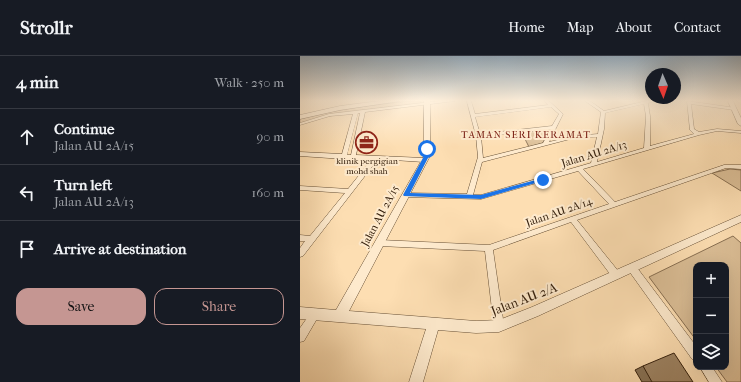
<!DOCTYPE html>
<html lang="en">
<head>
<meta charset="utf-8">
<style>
  body { margin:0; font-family:"IM FELL French Canon",serif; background:#20242c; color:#f1f3f6 }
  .controls { position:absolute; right:12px; bottom:12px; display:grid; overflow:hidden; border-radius:8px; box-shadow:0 4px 16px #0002 }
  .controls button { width:36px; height:36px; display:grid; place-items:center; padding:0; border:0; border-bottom:1px solid #363941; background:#171b24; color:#f1f3f6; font:20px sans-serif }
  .compass { position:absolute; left:345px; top:12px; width:36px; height:36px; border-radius:50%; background:#171b24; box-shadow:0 4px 16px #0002; rotate:178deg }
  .stop { position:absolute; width:12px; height:12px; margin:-9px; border:3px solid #1a73e8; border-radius:50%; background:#fff }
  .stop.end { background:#1a73e8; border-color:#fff; box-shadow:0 1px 4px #0008 }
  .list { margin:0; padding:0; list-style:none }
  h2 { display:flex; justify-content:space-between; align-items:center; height:52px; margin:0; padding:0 16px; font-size:17px }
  h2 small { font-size:13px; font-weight:400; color:#9ea1a6 }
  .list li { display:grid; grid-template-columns:26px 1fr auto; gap:12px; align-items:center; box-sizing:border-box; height:56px; padding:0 16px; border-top:1px solid #363941 }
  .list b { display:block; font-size:15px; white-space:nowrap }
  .list p { margin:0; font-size:13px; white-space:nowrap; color:#9ea1a6 }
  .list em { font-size:13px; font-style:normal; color:#9ea1a6 }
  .actions { display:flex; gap:8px; padding:12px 16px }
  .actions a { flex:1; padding:9px 0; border:1px solid #c59692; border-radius:12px; text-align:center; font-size:14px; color:#c59692 }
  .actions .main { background:#c59692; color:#111 }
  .icon { flex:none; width:22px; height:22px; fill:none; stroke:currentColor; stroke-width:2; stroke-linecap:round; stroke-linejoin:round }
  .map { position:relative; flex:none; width:441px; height:326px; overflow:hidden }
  header { display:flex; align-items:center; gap:24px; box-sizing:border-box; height:56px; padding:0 20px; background:#171b24; border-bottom:1px solid #363941 }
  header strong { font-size:19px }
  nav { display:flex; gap:22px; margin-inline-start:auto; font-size:14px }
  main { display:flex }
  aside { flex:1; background:#171b24 }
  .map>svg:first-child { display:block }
</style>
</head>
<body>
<header>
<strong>Strollr</strong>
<nav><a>Home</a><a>Map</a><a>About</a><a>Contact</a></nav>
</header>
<main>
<aside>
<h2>4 min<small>Walk · 250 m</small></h2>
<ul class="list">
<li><svg class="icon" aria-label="ahead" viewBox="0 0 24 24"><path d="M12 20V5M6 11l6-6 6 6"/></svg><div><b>Continue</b><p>Jalan AU 2A/15</p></div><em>90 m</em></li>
<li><svg class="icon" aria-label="left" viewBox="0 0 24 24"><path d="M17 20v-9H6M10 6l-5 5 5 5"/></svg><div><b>Turn left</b><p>Jalan AU 2A/13</p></div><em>160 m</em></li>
<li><svg class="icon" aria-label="arrive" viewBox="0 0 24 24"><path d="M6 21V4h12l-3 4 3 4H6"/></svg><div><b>Arrive at destination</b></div></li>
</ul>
<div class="actions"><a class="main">Save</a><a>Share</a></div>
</aside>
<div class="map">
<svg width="441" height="326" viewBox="0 0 441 326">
  <rect width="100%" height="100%" fill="#fddeb2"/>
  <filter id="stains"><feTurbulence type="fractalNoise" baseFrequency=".005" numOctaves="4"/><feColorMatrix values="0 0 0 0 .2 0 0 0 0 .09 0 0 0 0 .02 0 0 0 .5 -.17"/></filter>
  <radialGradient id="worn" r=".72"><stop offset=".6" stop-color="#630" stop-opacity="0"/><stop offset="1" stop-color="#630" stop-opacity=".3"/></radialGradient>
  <g fill="#dbbe96" stroke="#886f52">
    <path d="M110,45H121V48C80,52 40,56 0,67V63C36,53 73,49 110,45Z"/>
    <path d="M249,73L243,87L229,91L222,77Z"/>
    <path d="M430,113L441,114V135L412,117Z"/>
    <path d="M433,180L441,187V326H427L416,311H426V209H396V284L349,221Z"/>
  </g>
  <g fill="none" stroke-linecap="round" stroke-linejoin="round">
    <defs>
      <g id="minor">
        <path d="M139,45H155L65,56L56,99L124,102L127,104L124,106L78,103L3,200L0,201V192L5,185H0V179L10,180L45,137L0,134V130L48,133L72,103H44L0,100V96L42,98L53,58L30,60L0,69V67L29,58ZM58,57H60L51,99H47Z"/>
        <path d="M167,45H171L175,58L248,49L244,45H249L263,58L249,86L274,80L298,78L301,56L285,45H290L304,55L346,45H355L348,47L350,60V90L394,78L390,74L387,45L436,52V53L434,54L391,48L394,73L399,76L417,73L441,75V77L417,75L399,79L283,113L315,146L424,109H441V113L426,112L277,164L319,216L320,219L319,222L316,223L313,222L271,166L193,194L204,270L202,273L199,275L196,273L194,270L185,195L80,190L77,189L76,187L77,185L80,184L189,189L309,148L278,115L181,143L104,141L103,139L104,137H106L167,138L178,101L176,80ZM344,48L346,60L344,92L297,106L304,73L305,57ZM251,51L259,58L252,70L180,78L175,61ZM251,73L243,87L183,102L181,81ZM297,81L291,107L181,139H173L182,106L274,82Z"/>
        <path d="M332,208L335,209L396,290V304L392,303L329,215L328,212L329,209Z"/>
        <path d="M15,253L18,255L20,258L18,261L4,285L0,286V272L12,255Z"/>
        <path d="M400,311H412L422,326H409Z"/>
      </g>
      <g id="tertiary">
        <path d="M124,45H130V100L49,255L176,265L199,264L232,251L441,159V166L238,260L199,276L176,277L138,274L123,326H109L126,273L0,263V251L36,254L124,100Z"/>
        <path d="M428,45H433L441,62V70L438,68Z"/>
      </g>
      <path id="secondary" d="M79,45H100L40,54L0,63V59L40,50Z"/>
    </defs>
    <use href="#minor" stroke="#675036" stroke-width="1"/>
    <use href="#tertiary" stroke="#675036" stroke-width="1"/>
    <use href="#secondary" stroke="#35200d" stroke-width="1"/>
    <use href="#minor" fill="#feeacd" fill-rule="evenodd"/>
    <use href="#tertiary" fill="#feeacd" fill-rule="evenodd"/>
    <use href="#secondary" fill="#feeacd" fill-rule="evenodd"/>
  </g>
  <path fill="#877155" stroke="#35200d" d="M343,310L393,326H342L335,314Z"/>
  <path fill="#9d8363" stroke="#35200d" d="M374,297L393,326H352L343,310Z"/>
  <linearGradient id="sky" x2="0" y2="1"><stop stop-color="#95abbc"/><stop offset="0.49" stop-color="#fef0dc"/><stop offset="1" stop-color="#fef0dc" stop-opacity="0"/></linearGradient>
  <rect width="441" height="91" fill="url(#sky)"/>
  <path fill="#1a73e8" d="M127,92L130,93L129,100L110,137L181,139L243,122L246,124L181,143L104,140L103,139L124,100L125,93Z"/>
  <defs>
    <symbol id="office-ring" viewBox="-11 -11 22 22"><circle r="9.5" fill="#feeacd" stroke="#8f2418" stroke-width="1.5"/><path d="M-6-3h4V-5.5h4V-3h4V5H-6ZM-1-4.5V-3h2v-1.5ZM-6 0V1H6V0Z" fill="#8f2418"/></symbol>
  </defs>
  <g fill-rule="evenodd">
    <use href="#office-ring" x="54" y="74" width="25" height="25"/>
  </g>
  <g text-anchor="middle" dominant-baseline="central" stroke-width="4" stroke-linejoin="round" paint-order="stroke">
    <g font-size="9" fill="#35200d" stroke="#feeacd">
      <text x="67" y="105">klinik pergigian<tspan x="67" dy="10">mohd shah</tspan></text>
    </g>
    <g font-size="10" letter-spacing="1" fill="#7a1f14" stroke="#feeacd">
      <text x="226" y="79">TAMAN SERI KERAMAT</text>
    </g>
    <g font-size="11" fill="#35200d" stroke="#feeacd">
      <text transform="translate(294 98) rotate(-17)">Jalan AU 2A/13</text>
      <text transform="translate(259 156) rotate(-19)">Jalan AU 2A/14</text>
      <text transform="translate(80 160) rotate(-62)">Jalan AU 2A/15</text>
    </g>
    <g font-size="13" fill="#35200d" stroke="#feeacd">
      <text transform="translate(224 243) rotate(-21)">Jalan AU 2/A</text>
    </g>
  </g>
  <rect width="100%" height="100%" filter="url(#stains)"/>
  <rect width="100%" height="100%" fill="url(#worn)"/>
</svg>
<div class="controls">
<button>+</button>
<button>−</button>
<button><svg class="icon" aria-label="layers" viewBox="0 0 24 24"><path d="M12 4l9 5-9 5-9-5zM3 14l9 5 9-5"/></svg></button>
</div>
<svg class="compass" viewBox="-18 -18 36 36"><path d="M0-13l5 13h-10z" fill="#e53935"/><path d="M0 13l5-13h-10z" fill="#9ea1a6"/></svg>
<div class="stop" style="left:127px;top:93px"></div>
<div class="stop end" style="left:243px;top:124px"></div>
</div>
</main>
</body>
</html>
